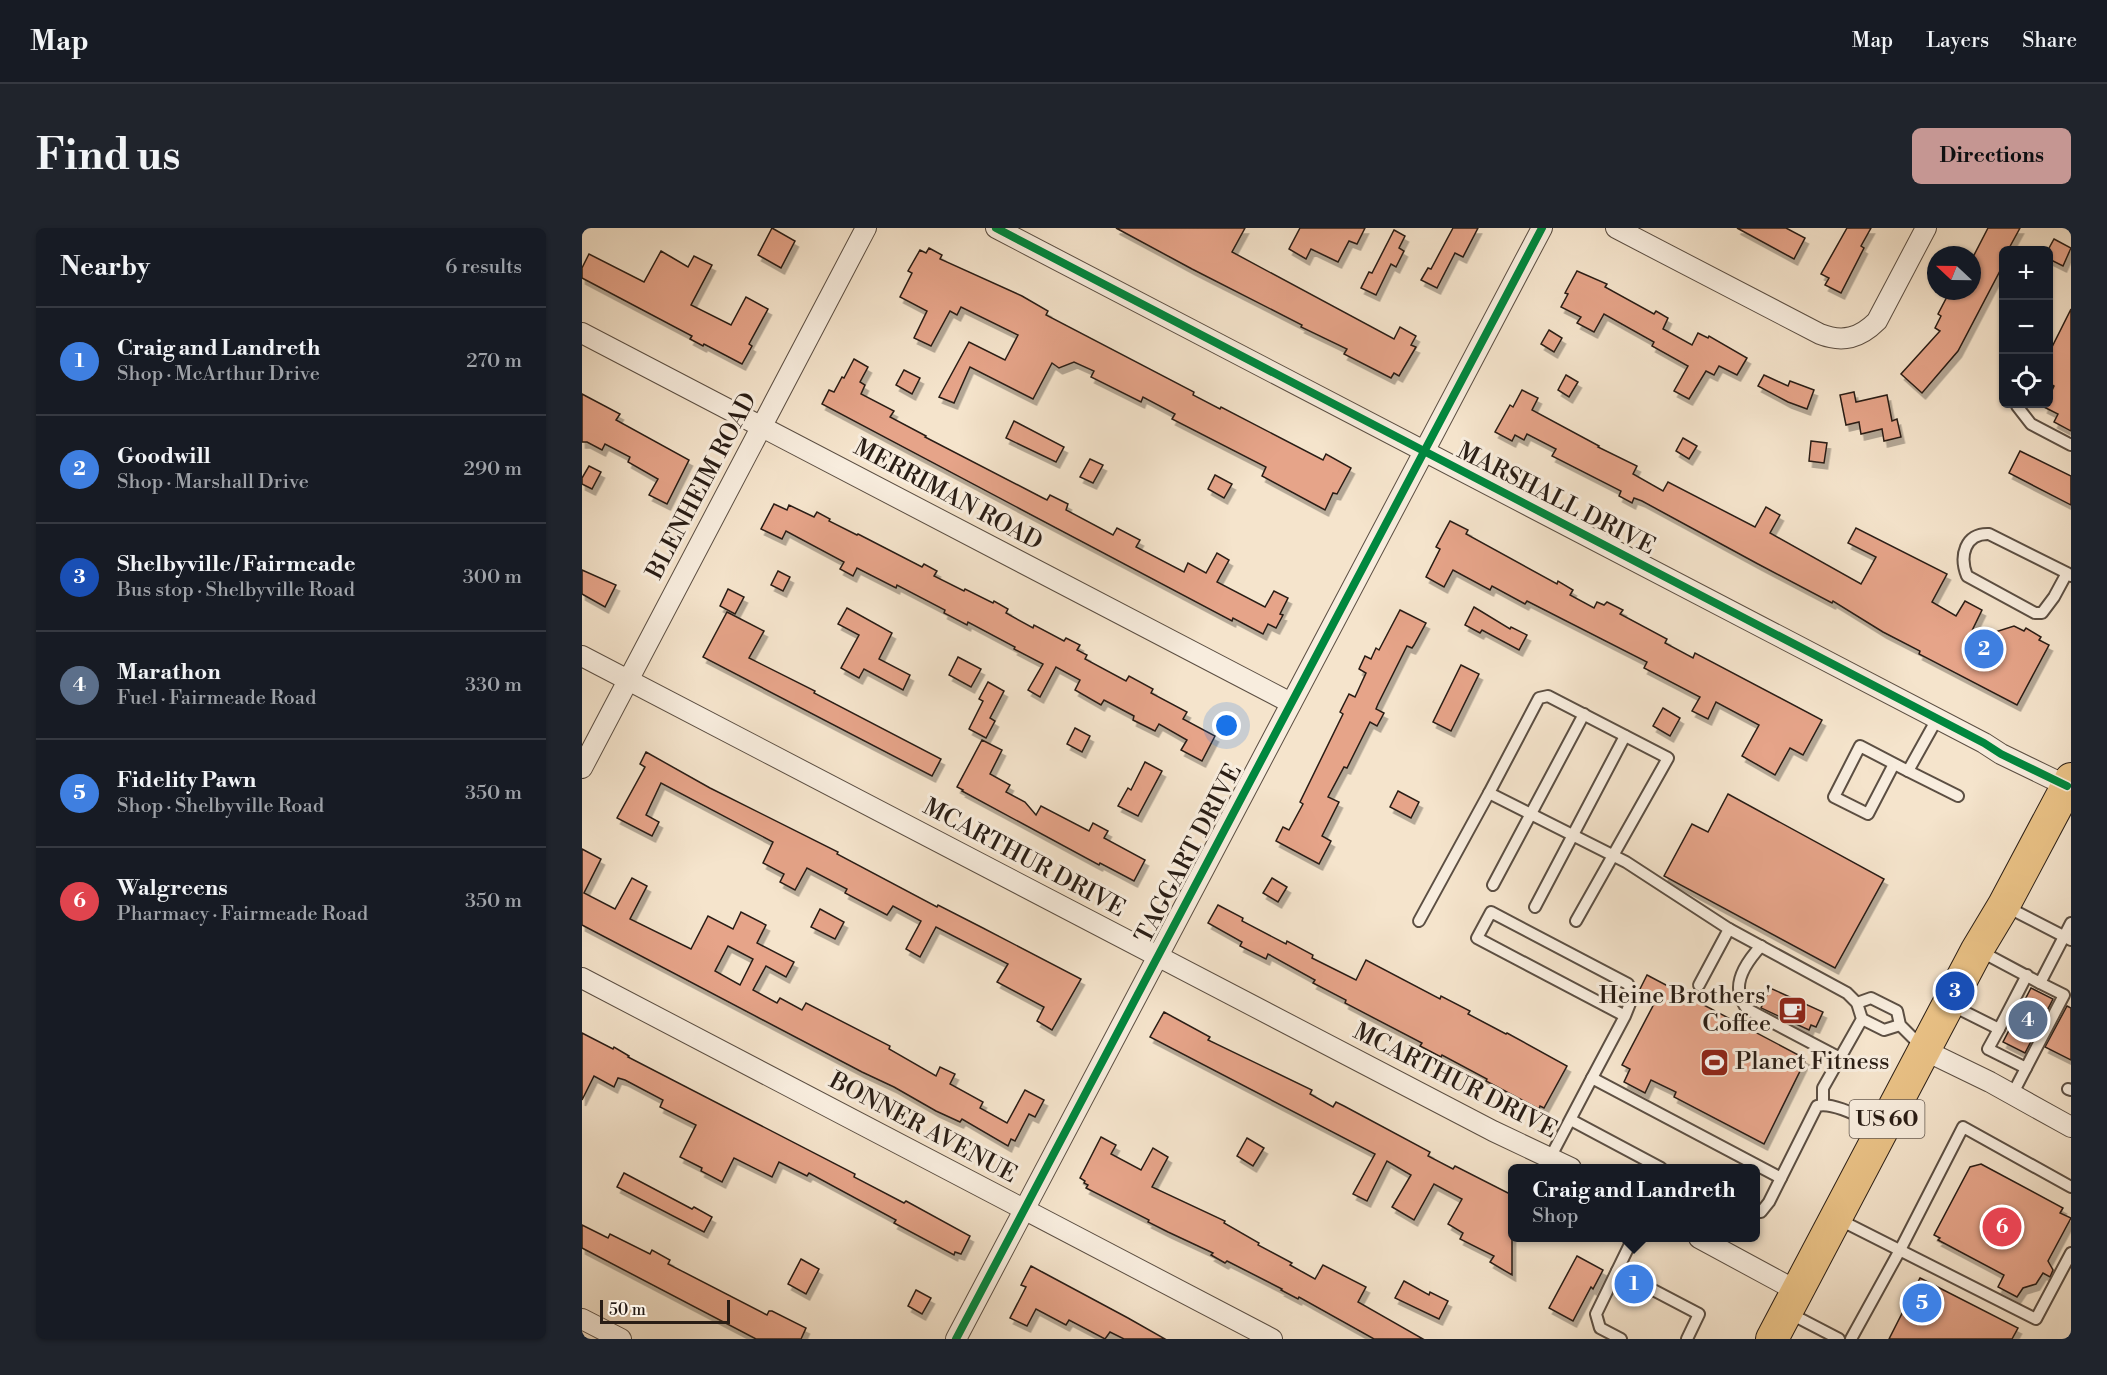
<!DOCTYPE html>
<html lang="en">
<head>
<meta charset="utf-8">
<style>
  body { margin:0; font-family:"Libre Bodoni",serif; background:#20242c; color:#f1f3f6 }
  .controls { position:absolute; right:18px; top:18px; display:grid; overflow:hidden; border-radius:9px; box-shadow:0 2px 4px #0004 }
  .controls button { width:54px; height:54px; display:grid; place-items:center; padding:0; border:0; border-bottom:2px solid #363941; background:#171b24; color:#f1f3f6; font:30px sans-serif }
  .compass { position:absolute; left:1345px; top:18px; width:54px; height:54px; border-radius:50%; background:#171b24; box-shadow:0 2px 4px #0004; rotate:292deg }
  .scale { position:absolute; left:18px; bottom:15px; width:130px; box-sizing:border-box; padding-left:6px; border:3px solid #291d15; border-top:0; font-size:16px; line-height:21px; white-space:nowrap; color:#291d15; -webkit-text-stroke:4px #f8edde; paint-order:stroke }
  .you { position:absolute; left:645px; top:498px; width:21px; height:21px; margin:-15px; border:4px solid #fff; border-radius:50%; background:#1a73e8; box-shadow:0 0 0 9px #1a73e833 }
  .badge { display:grid; place-items:center; width:39px; height:39px; border-radius:50%; background:#c59692; color:#fff; font-size:20px; font-weight:700 }
  .pin { position:absolute; translate:-50% -50%; border:3px solid #fff; box-shadow:0 2px 6px #0006 }
  .popup { position:absolute; left:926px; top:936px; width:252px; height:78px; box-sizing:border-box; display:grid; place-content:center; border-radius:9px; background:#171b24; filter:drop-shadow(0 2px 4px #0005); font-size:20px; white-space:nowrap; color:#9ea1a6 }
  .popup b { font-size:22px; color:#f1f3f6 }
  .popup::after { content:''; position:absolute; left:50%; top:100%; margin-left:-12px; border:12px solid transparent; border-top-color:#171b24 }
  .list { margin:0; padding:0; list-style:none }
  h2 { display:flex; justify-content:space-between; align-items:center; height:78px; margin:0; padding:0 24px; font-size:26px }
  h2 small { font-size:20px; font-weight:400; color:#9ea1a6 }
  .list li { display:grid; grid-template-columns:39px 1fr auto; gap:18px; align-items:center; box-sizing:border-box; height:108px; padding:0 24px; border-top:2px solid #363941 }
  .list b { display:block; font-size:22px; white-space:nowrap }
  .list p { margin:0; font-size:20px; white-space:nowrap; color:#9ea1a6 }
  .list em { font-size:20px; font-style:normal; color:#9ea1a6 }
  .icon { flex:none; width:33px; height:33px; fill:none; stroke:currentColor; stroke-width:2; stroke-linecap:round; stroke-linejoin:round }
  .map { position:relative; flex:none; width:1489px; height:1111px; overflow:hidden; border-radius:9px }
  header { display:flex; align-items:center; gap:36px; box-sizing:border-box; height:84px; padding:0 30px; background:#171b24; border-bottom:2px solid #363941 }
  header strong { font-size:28px }
  nav { display:flex; gap:33px; margin-inline-start:auto; font-size:21px }
  .intro { display:flex; align-items:center; justify-content:space-between; box-sizing:border-box; height:144px; padding:0 36px }
  h1 { margin:0; font-size:42px }
  .button { padding:15px 27px; border-radius:9px; background:#c59692; color:#111; font-size:21px; font-weight:700 }
  main { display:flex; gap:36px; padding:0 36px }
  aside { flex:1; background:#171b24; border-radius:9px; box-shadow:0 2px 4px #0004 }
  .map>svg:first-child { display:block }
</style>
</head>
<body>
<header>
<strong>Map</strong>
<nav><a>Map</a><a>Layers</a><a>Share</a></nav>
</header>
<div class="intro"><h1>Find us</h1><a class="button">Directions</a></div>
<main>
<aside>
<h2>Nearby<small>6 results</small></h2>
<ul class="list">
<li><span class="badge" style="background:#3f7fe0">1</span><div><b>Craig and Landreth</b><p>Shop · McArthur Drive</p></div><em>270 m</em></li>
<li><span class="badge" style="background:#3f7fe0">2</span><div><b>Goodwill</b><p>Shop · Marshall Drive</p></div><em>290 m</em></li>
<li><span class="badge" style="background:#1a4fb4">3</span><div><b>Shelbyville / Fairmeade</b><p>Bus stop · Shelbyville Road</p></div><em>300 m</em></li>
<li><span class="badge" style="background:#5c6f8a">4</span><div><b>Marathon</b><p>Fuel · Fairmeade Road</p></div><em>330 m</em></li>
<li><span class="badge" style="background:#3f7fe0">5</span><div><b>Fidelity Pawn</b><p>Shop · Shelbyville Road</p></div><em>350 m</em></li>
<li><span class="badge" style="background:#e0444e">6</span><div><b>Walgreens</b><p>Pharmacy · Fairmeade Road</p></div><em>350 m</em></li>
</ul>
</aside>
<div class="map">
<svg width="1489" height="1111" viewBox="0 0 1489 1111">
  <defs>
    <filter id="shadow"><feDropShadow dx="3.5" dy="6" stdDeviation="0" flood-color="#0004"/></filter>
  </defs>
  <rect width="100%" height="100%" fill="#f5e4cc"/>
  <filter id="stains"><feTurbulence type="fractalNoise" baseFrequency=".00333" numOctaves="4"/><feColorMatrix values="0 0 0 0 .2 0 0 0 0 .09 0 0 0 0 .02 0 0 0 .5 -.17"/></filter>
  <radialGradient id="worn" r=".72"><stop offset=".6" stop-color="#630" stop-opacity="0"/><stop offset="1" stop-color="#630" stop-opacity=".3"/></radialGradient>
  <g fill="#e6a489" stroke="#291d15" stroke-width="1.5" fill-rule="evenodd" filter="url(#shadow)">
    <path d="M190,0L213,13L199,40L176,27Z"/>
    <path d="M534,0H663L650,24L812,111L818,99L834,108L829,117L834,119L817,148L812,145L809,150L762,126L765,121L719,99L720,97L610,41Z"/>
    <path d="M718,0H783L775,16L767,13L756,34L729,21L724,31L707,21Z"/>
    <path d="M871,0H896L881,29L873,25L855,60L839,52L846,40L849,41Z"/>
    <path d="M1155,0H1204L1223,10L1212,31Z"/>
    <path d="M1265,0H1289L1279,18L1282,20L1259,65L1243,57L1247,50L1239,46Z"/>
    <path d="M1406,0H1438L1426,22H1422L1420,39L1376,123L1340,165L1319,146L1358,103L1353,100L1359,88L1356,86L1368,63H1390V31Z"/>
    <path d="M812,2L823,8L817,20L822,23L814,39L809,36L794,67L779,60L787,44L790,45Z"/>
    <path d="M1472,11L1489,20L1481,38L1467,31L1466,22Z"/>
    <path d="M347,20L360,27L358,31L440,68L466,83L464,87L612,164L611,167L638,181L639,179L741,232L744,226L769,240L755,266L751,265L743,282L680,248L684,239L590,191L593,186L561,169L559,174L509,149L512,143L492,134L477,140L470,135L451,171L388,139L372,175L357,169L387,114L423,132L436,107L379,79L375,87L368,83L349,118L332,110L345,83L318,69L330,45L326,43L338,22L344,25Z"/>
    <path d="M79,23L106,39L112,28L130,37L109,77L149,97L164,69L186,81L167,116L170,118L160,136L122,116L121,118L108,111L110,108L0,50V40L7,26L62,54Z"/>
    <path d="M995,43L1025,56L1023,59L1072,86L1074,83L1086,90L1081,101L1110,117L1116,105L1126,110L1127,108L1165,130L1155,147L1137,138L1132,147L1124,143L1107,171L1092,163L1106,138L1070,118L1072,114L1022,86L1012,104L995,95L999,89L979,79L986,66L983,65Z"/>
    <path d="M1489,81V203L1472,194L1476,186L1462,179L1463,176H1467V169L1472,158L1467,155V125Z"/>
    <path d="M967,102L980,110L972,124L959,116Z"/>
    <path d="M272,131L286,139L278,154L283,157L279,166L312,183L308,189L344,208L343,209L461,270L465,272L468,267L486,276L484,282L531,307L535,300L558,312L554,319L602,344L606,335L624,345L635,325L647,332L635,354L683,379L692,363L706,370L698,386L701,387L694,400L686,396L681,406L651,390L650,393L240,176L247,162L252,164L260,149L262,150Z"/>
    <path d="M322,142L338,150L330,166L314,157Z"/>
    <path d="M984,147L996,154L987,169L976,162Z"/>
    <path d="M1182,147L1206,158L1208,153L1232,162L1225,181L1206,174L1176,158Z"/>
    <path d="M940,162L956,170L950,182L1017,218L1016,219L1055,238L1051,246L1081,263L1086,254L1173,299L1184,279L1198,287L1188,305L1279,356L1294,329L1266,315L1274,300L1365,346L1350,374L1374,388L1383,373L1400,382L1385,413L1432,398L1442,403L1444,400L1459,409L1457,412L1467,417L1435,477L1337,426L1338,423L1301,404L1251,373L1250,375L1176,336L1060,273L1052,270L1050,275L1037,268L1039,263L970,228L974,221L945,206L942,212L933,207L930,213L913,204L928,177L931,179Z"/>
    <path d="M1272,164L1274,174L1305,167L1310,193L1315,191L1319,209L1302,213L1300,201L1279,206L1277,194L1264,197L1258,167Z"/>
    <path d="M0,166L38,186L34,192L107,232L85,276L67,267L76,251L46,234L48,229L23,216L20,222L5,214H0Z"/>
    <path d="M432,193L482,219L474,234L424,210Z"/>
    <path d="M1101,210L1115,218L1107,231L1094,223Z"/>
    <path d="M1229,213L1245,215L1242,235L1227,233Z"/>
    <path d="M1438,223L1489,248V277L1427,245Z"/>
    <path d="M508,231L521,237L511,255L498,249Z"/>
    <path d="M7,238L19,244L10,261L0,256V250Z"/>
    <path d="M633,247L650,256L642,270L626,261Z"/>
    <path d="M192,276L205,282L207,277L232,289L235,284L248,291L247,293L275,307L276,306L340,339L342,336L355,343L352,348L382,363L383,361L411,375L412,373L426,381L424,385L451,400L452,397L482,413L484,410L498,417L495,422L505,427L503,431L544,453L547,448L571,461L569,465L605,484L601,491L633,508L620,533L599,522L605,512L577,496L573,503L551,492L552,488L522,472L519,477L493,462L498,452L474,439L458,469L446,462L461,436L432,421L433,419L386,394L385,397L362,385L363,382L315,357L314,360L275,340L271,348L258,341L262,334L204,303L200,311L179,301Z"/>
    <path d="M868,293L886,302L884,306L975,356L976,353L991,362L988,367L1012,380L1015,374L1022,377L1025,374L1041,382L1038,386L1085,411L1083,415L1111,430L1113,425L1240,492L1221,527L1208,520L1193,547L1160,528L1177,497L1134,474L1126,491L1110,483L1118,469L1062,440L1065,434L945,373L943,376L910,358L908,362L871,342L862,359L844,349L858,321L854,319Z"/>
    <path d="M0,342L34,357L23,379L0,366Z"/>
    <path d="M196,343L208,349L201,363L189,357Z"/>
    <path d="M146,361L162,369L153,386L138,378Z"/>
    <path d="M892,379L928,401L929,399L945,407L937,422L900,402L898,405L883,397Z"/>
    <path d="M265,380L310,405L297,431L328,447L321,462L282,441L277,450L259,440L277,407L256,396Z"/>
    <path d="M818,382L844,395L832,417L830,420L825,418L796,476L794,481L802,485L795,498L788,494L765,540L762,539L746,569L757,574L740,608L749,613L737,636L694,613L701,599L707,602L721,576L718,574L761,486L758,484L767,466L773,469L784,445L777,441L783,428L789,431L794,420L797,422Z"/>
    <path d="M145,384L182,403L167,430L233,463L232,465L359,531L350,548L121,429Z"/>
    <path d="M376,429L399,441L389,459L367,447Z"/>
    <path d="M879,437L897,446L869,503L851,494Z"/>
    <path d="M406,454L422,463L408,490L413,493L404,510L387,501L401,473L397,471Z"/>
    <path d="M1081,480L1098,490L1088,508L1071,498Z"/>
    <path d="M493,500L508,508L500,524L485,516Z"/>
    <path d="M400,512L420,522L408,546L428,557L424,564L443,574L454,587L459,578L507,603L511,595L526,603L522,610L563,632L552,653L518,635L517,637L380,563L381,562L375,559Z"/>
    <path d="M64,524L128,560L256,624L255,626L355,679L356,677L399,699L499,751L470,802L455,793L462,779L415,754L426,736L354,699L338,729L324,721L339,693L311,678L305,687L263,665L265,661L225,640L213,662L198,654L202,646L181,635L191,614L79,555L64,587L77,594L70,608L35,590L63,539L58,536Z"/>
    <path d="M563,534L580,543L556,588L536,578L546,560L549,562Z"/>
    <path d="M816,563L837,574L829,590L808,579Z"/>
    <path d="M1146,566L1302,651L1253,740L1082,648L1110,596L1126,604Z"/>
    <path d="M0,621L19,631L2,665L33,681L50,650L65,658L48,691L109,721L126,688L151,701L159,684L184,697L175,715L212,734L204,749L184,738L171,762L195,775L198,770L220,782L224,775L308,818L307,821L354,848L358,839L373,846L368,856L401,874L398,880L425,895L443,862L462,872L453,889L447,886L433,913L429,911L426,918L380,891L378,894L354,883L312,859L280,844L0,697ZM146,718L171,731L158,757L133,743Z"/>
    <path d="M690,650L705,659L696,674L681,665Z"/>
    <path d="M636,677L661,690L660,693L704,716L705,713L731,727L730,730L774,752L784,732L858,771L859,768L888,783L886,786L924,806L925,805L985,838L962,880L958,878L957,881L904,853L905,851L860,827L859,829L838,818L840,815L763,775L764,772L731,755L733,752L686,726L684,731L658,718L660,714L626,695Z"/>
    <path d="M238,681L262,694L253,711L229,699Z"/>
    <path d="M1065,747L1224,831L1182,916L1092,869L1094,864L1069,852L1063,865L1042,854L1048,841L1040,837L1073,774L1058,766L1057,763Z"/>
    <path d="M1188,760L1241,784L1234,799L1229,797L1227,802L1179,780Z"/>
    <path d="M1449,760L1471,771L1443,825L1421,814Z"/>
    <path d="M1485,778L1489,780V832L1463,819Z"/>
    <path d="M582,784L628,809L626,812L730,862L728,866L751,879L754,874L762,878L848,924L846,928L871,941L873,938L930,967V1047L908,1034L912,1028L878,1011L881,1005L866,996L880,971L852,956L832,992L810,979L829,947L805,933L785,973L771,966L793,926L568,809Z"/>
    <path d="M0,805L31,821L32,819L47,828L46,829L273,946L272,949L322,975L324,973L388,1008L379,1026L373,1024L372,1027L312,995L314,992L227,945L225,948L197,934L190,949L152,930L140,954L119,943L120,940L98,929L114,897L78,879L81,872L43,852L36,850L32,859L12,848L0,872Z"/>
    <path d="M519,909L534,917L529,926L559,942L571,920L586,929L570,959L643,993L642,995L677,1015L676,1017L710,1035L708,1037L733,1051L741,1037L784,1059L776,1074L841,1111H792L717,1069L716,1071L699,1062L700,1061L645,1033L643,1035L629,1027L631,1025L586,1004L566,994L567,992L504,960L506,957L502,955L503,953L498,950Z"/>
    <path d="M665,910L682,920L671,938L655,928Z"/>
    <path d="M1399,936L1481,980L1478,985L1489,990L1466,1033L1471,1042L1468,1049L1461,1045L1454,1056L1441,1060L1435,1069L1416,1059L1422,1047L1356,1012L1358,1010L1352,1007L1388,939Z"/>
    <path d="M42,945L110,981L112,979L130,989L122,1004L35,959Z"/>
    <path d="M0,997L26,1010L28,1006L68,1026L70,1022L88,1032L86,1036L185,1087L187,1083H190L224,1100L219,1111H174L0,1020Z"/>
    <path d="M995,1028L1021,1042L1011,1061L1009,1059L991,1093L967,1080Z"/>
    <path d="M219,1031L237,1041L224,1066L206,1056Z"/>
    <path d="M449,1038L546,1090L583,1111H542L528,1104L523,1111L487,1092L484,1097L454,1081L445,1098L428,1090L444,1059L439,1057Z"/>
    <path d="M1338,1050L1436,1100L1430,1111H1307Z"/>
    <path d="M822,1053L847,1067L848,1064L866,1073L857,1091L813,1070Z"/>
    <path d="M334,1062L349,1070L340,1086L326,1078Z"/>
  </g>
  <g fill="none" stroke-linecap="round" stroke-linejoin="round">
    <defs>
      <g id="lane">
        <path d="M1435,178L1449,196L1489,217"/>
        <path d="M1485,345L1472,369L1460,385H1453L1385,348C1377,328 1383,305 1407,306L1485,345L1489,348"/>
        <path d="M1355,491L1326,543L1376,568"/>
        <path d="M1312,536L1286,586L1252,569L1278,518L1326,543"/>
        <path d="M911,657L1002,486"/>
        <path d="M953,679L1043,508"/>
        <path d="M1425,679L1489,712"/>
        <path d="M837,693L907,565"/>
        <path d="M994,693L1086,530L966,468L957,470L907,565C953,588 998,611 1044,634L1147,701L1265,765L1275,775L1280,791L1241,860V876"/>
        <path d="M1179,718C1168,730 1153,750 1158,767C1159,772 1162,777 1165,781L1258,830"/>
        <path d="M1398,723L1458,755L1489,695"/>
        <path d="M1117,757L1147,701"/>
        <path d="M1275,775L1289,770L1315,783L1318,797L1340,819"/>
        <path d="M1369,777L1417,801L1445,747"/>
        <path d="M1280,791L1302,802L1318,797"/>
        <path d="M1417,801L1406,821L1444,840L1482,767L1458,755"/>
        <path d="M1010,850L1043,788L1051,768L1046,756L909,684L895,710L1043,788"/>
        <path d="M1486,861L1489,862"/>
        <path d="M1430,867L1444,840"/>
        <path d="M989,892L1079,940"/>
        <path d="M968,930L1010,850L1199,950"/>
        <path d="M1174,984H1179L1187,974L1235,878C1251,873 1284,892 1300,899"/>
        <path d="M1256,991L1454,1091L1489,1025"/>
        <path d="M1035,1043L1117,1086L1105,1111"/>
        <path d="M1207,1085L1257,1111"/>
        <path d="M1039,1111L1018,1100L1014,1086L1051,1010"/>
        <path d="M1269,1111L1318,1022L1381,899L1489,959"/>
      </g>
      <g id="street">
        <path d="M414,0L1402,515L1419,526L1485,558"/>
        <path d="M1034,0L1238,106C1261,115 1278,110 1295,93L1344,0"/>
        <path d="M0,105L709,475"/>
        <path d="M0,428L911,903L989,940"/>
        <path d="M0,540L284,0"/>
        <path d="M0,750L690,1111"/>
        <path d="M1342,822L1408,854L1489,899"/>
        <path d="M1117,1010L1215,1063"/>
        <path d="M0,1091L39,1111"/>
        <path d="M374,1111L960,0"/>
      </g>
      <path id="primary" d="M1190,1111L1395,722L1422,677L1489,551"/>
    </defs>
    <use href="#lane" stroke="#5c4f43" stroke-width="14"/>
    <use href="#street" stroke="#5c4f43" stroke-width="22"/>
    <use href="#primary" stroke="#291d15" stroke-width="34"/>
    <use href="#lane" stroke="#f8edde" stroke-width="10"/>
    <use href="#street" stroke="#f8edde" stroke-width="20"/>
    <use href="#primary" stroke="#eac286" stroke-width="32"/>
    <defs>
      <g id="cycleway">
        <path d="M414,0L1402,515L1419,526L1485,558"/>
        <path d="M374,1111L960,0"/>
      </g>
    </defs>
    <use href="#cycleway" stroke="#f8edde" stroke-width="11"/>
    <use href="#cycleway" stroke="#00873e" stroke-width="8"/>
  </g>
  <defs>
    <symbol id="cafe-square" viewBox="-11 -11 22 22"><rect x="-9" y="-9" width="18" height="18" rx="4" fill="#8f2418" stroke="#f8edde"/><path d="M-5.5-4.5H6V0H3Q3 3.5 0 3.5H-2.5Q-5.5 3.5-5.5 0ZM3-3.2v2h1.7v-2ZM-6 4.5H4V6H-6Z" fill="#fff"/></symbol>
    <symbol id="stadium-square" viewBox="-11 -11 22 22"><rect x="-9" y="-9" width="18" height="18" rx="4" fill="#8f2418" stroke="#f8edde"/><path d="M0-5a6.5 5 0 1 0 0 10a6.5 5 0 1 0 0-10ZM-3.5-1.8h7v3.6h-7Z" fill="#fff"/></symbol>
  </defs>
  <g fill-rule="evenodd">
    <use href="#cafe-square" x="1194" y="766" width="33" height="33"/>
    <use href="#stadium-square" x="1116" y="818" width="33" height="33"/>
  </g>
  <g text-anchor="middle" dominant-baseline="central" stroke-width="6" stroke-linejoin="round" paint-order="stroke">
    <rect fill="#f8edde" stroke="#675b51" stroke-width="1.5" x="1267.5" y="872" width="75" height="38" rx="4.5"/>
    <g font-size="22" font-weight="bold" fill="#291d15">
      <text x="1305" y="891">US 60</text>
    </g>
    <g font-size="24" fill="#291d15" stroke="#f8edde">
      <text transform="translate(120 258) rotate(-62)">BLENHEIM ROAD</text>
      <text transform="translate(366 267) rotate(28)">MERRIMAN ROAD</text>
      <text transform="translate(974 271) rotate(27)">MARSHALL DRIVE</text>
      <text transform="translate(607 626) rotate(-62)">TAGGART DRIVE</text>
      <text transform="translate(442 630) rotate(28)">MCARTHUR DRIVE</text>
      <text transform="translate(873 853) rotate(27)">MCARTHUR DRIVE</text>
      <text transform="translate(341 900) rotate(28)">BONNER AVENUE</text>
    </g>
    <g font-size="24" fill="#291d15" stroke="#f8edde" text-anchor="end">
      <text x="1189" y="768">Heine Brothers'<tspan x="1189" dy="28">Coffee</tspan></text>
      <text x="1153" y="834" text-anchor="start">Planet Fitness</text>
    </g>
  </g>
  <rect width="100%" height="100%" filter="url(#stains)"/>
  <rect width="100%" height="100%" fill="url(#worn)"/>
</svg>
<div class="controls">
<button>+</button>
<button>−</button>
<button><svg class="icon" aria-label="locate" viewBox="0 0 24 24"><circle cx="12" cy="12" r="6"/><path d="M12 2v4M12 18v4M2 12h4M18 12h4"/></svg></button>
</div>
<svg class="compass" viewBox="-18 -18 36 36"><path d="M0-13l5 13h-10z" fill="#e53935"/><path d="M0 13l5-13h-10z" fill="#9ea1a6"/></svg>
<div class="scale">50 m</div>
<div class="you"></div>
<div class="pin badge" style="left:1052px;top:1056px;background:#3f7fe0">1</div>
<div class="popup"><b>Craig and Landreth</b>Shop</div>
<div class="pin badge" style="left:1402px;top:421px;background:#3f7fe0">2</div>
<div class="pin badge" style="left:1373px;top:763px;background:#1a4fb4">3</div>
<div class="pin badge" style="left:1446px;top:792px;background:#5c6f8a">4</div>
<div class="pin badge" style="left:1340px;top:1075px;background:#3f7fe0">5</div>
<div class="pin badge" style="left:1420px;top:999px;background:#e0444e">6</div>
</div>
</main>
</body>
</html>
